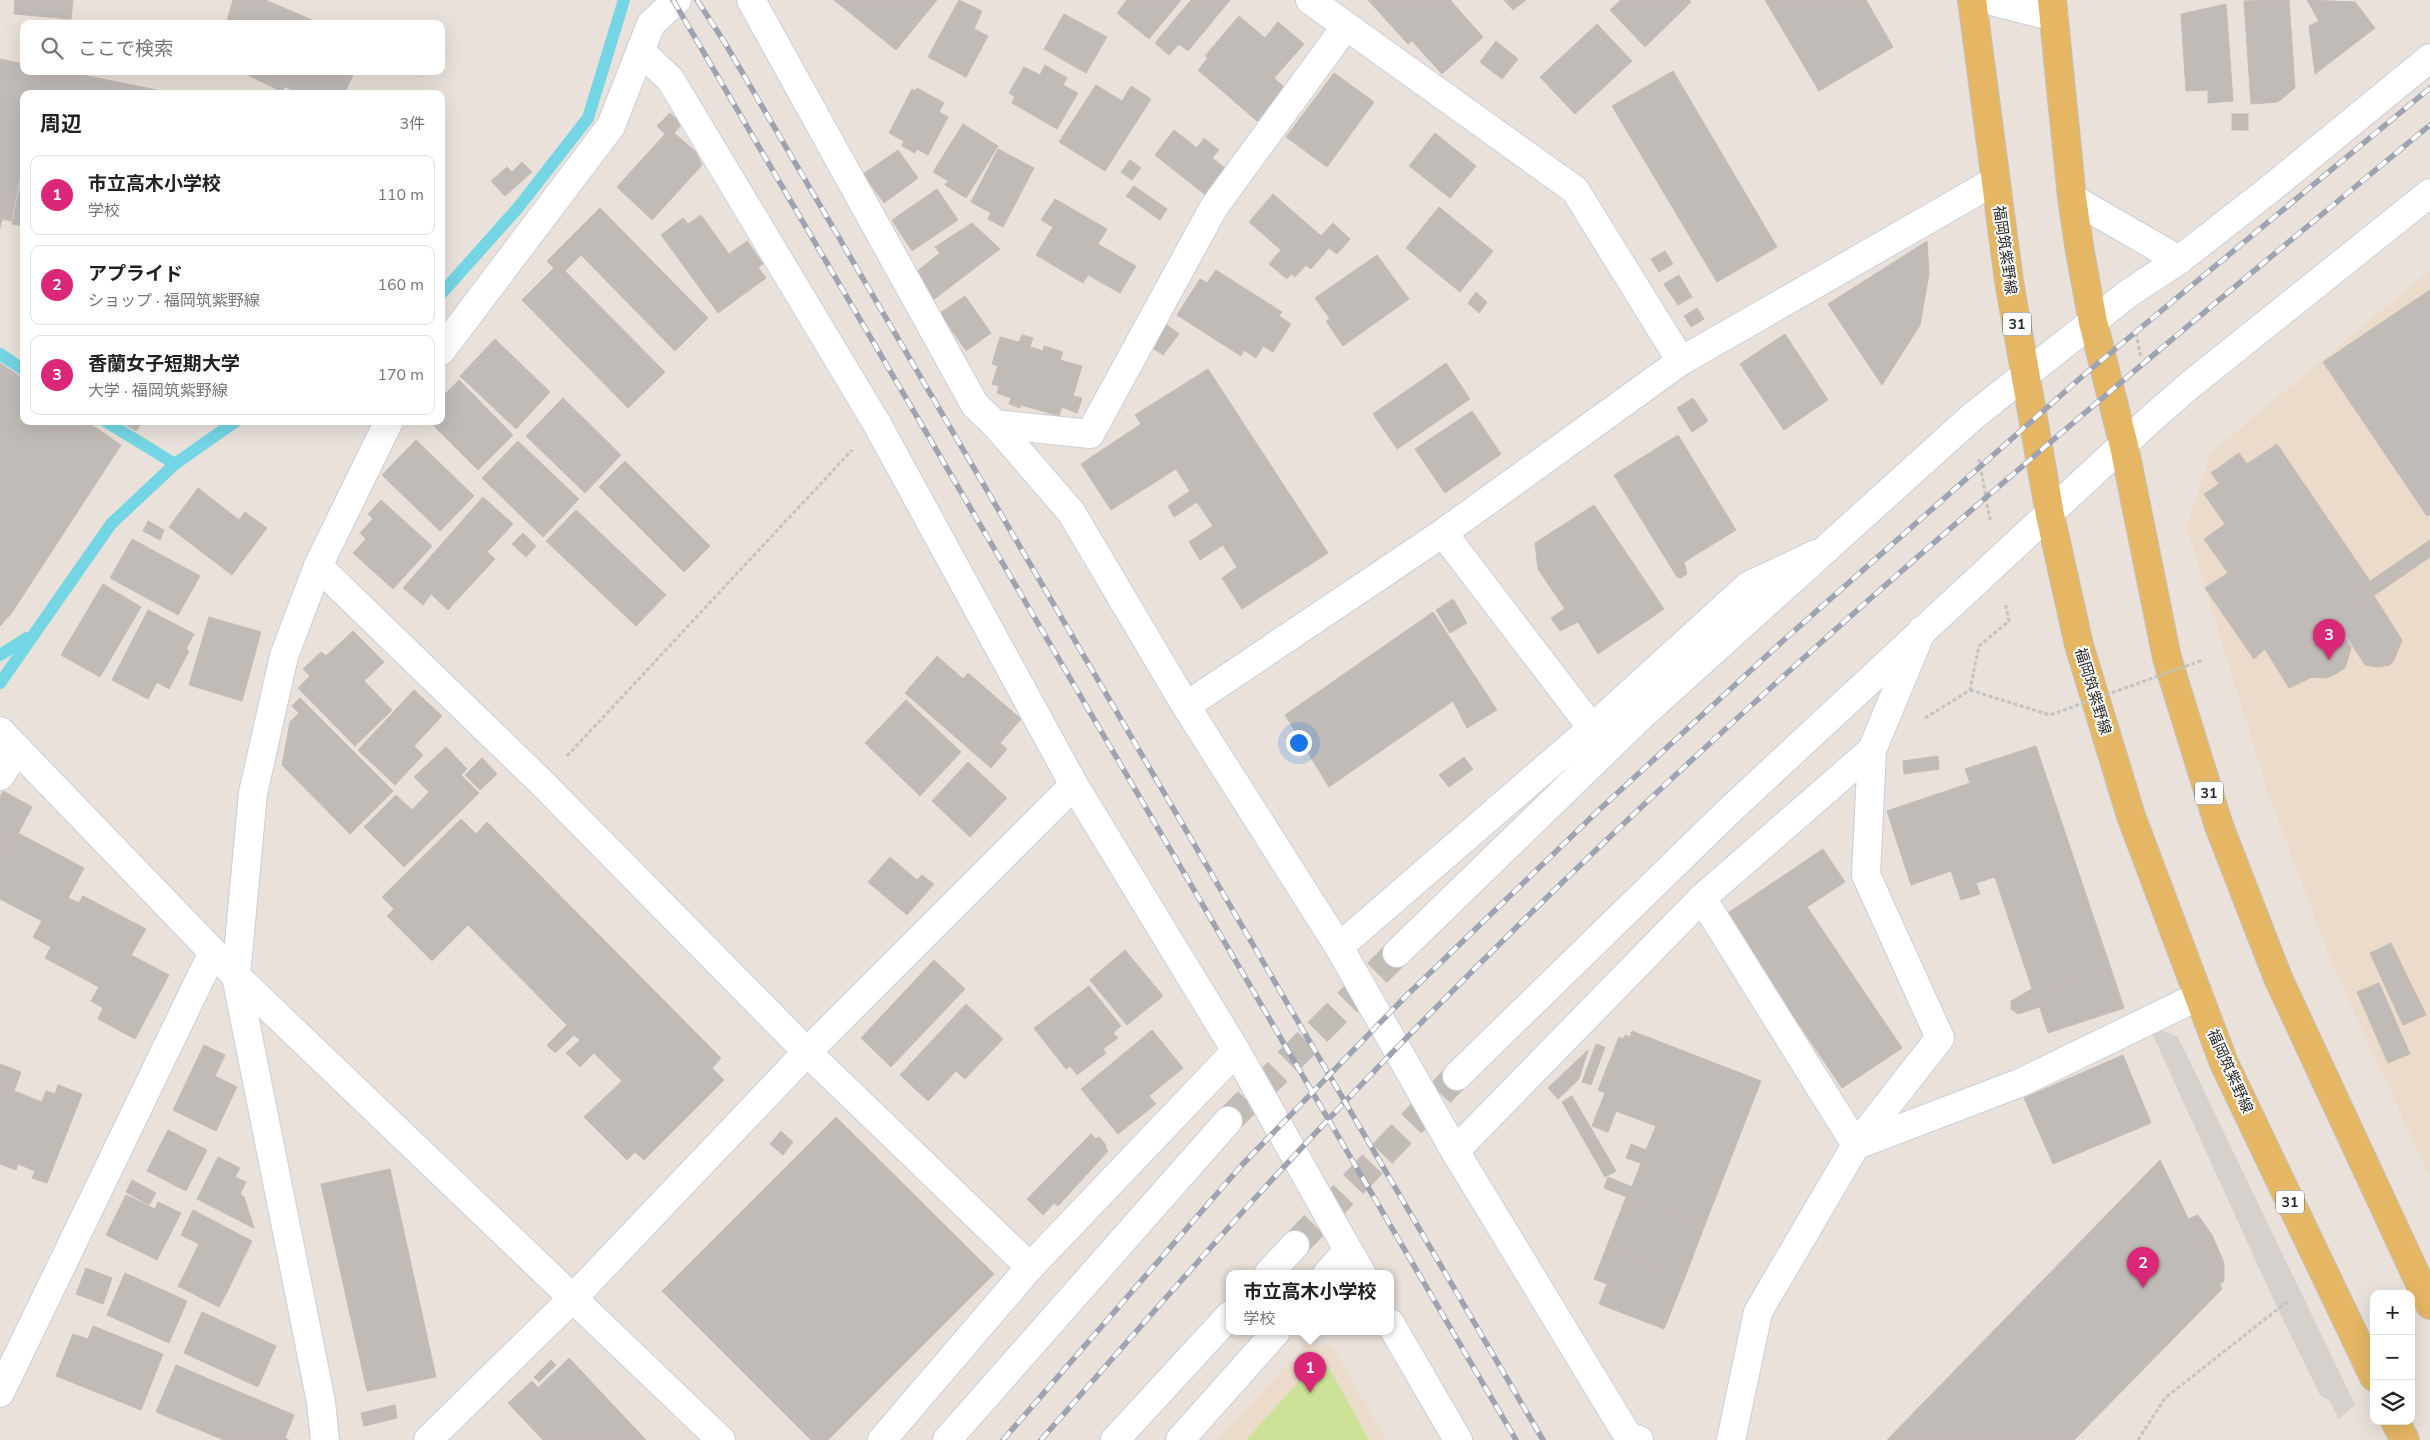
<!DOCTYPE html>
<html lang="ja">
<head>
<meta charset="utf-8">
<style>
  body { margin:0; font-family:"Nunito Sans","Noto Sans JP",sans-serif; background:#f6f6f6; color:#222 }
  .controls { position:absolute; right:15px; bottom:15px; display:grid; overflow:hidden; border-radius:10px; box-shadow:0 5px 20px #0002 }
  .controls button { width:45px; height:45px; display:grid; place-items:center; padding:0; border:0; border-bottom:1px solid #e0e0e0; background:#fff; color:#222; font:25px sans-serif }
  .you { position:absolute; left:1298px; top:742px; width:18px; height:18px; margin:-12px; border:4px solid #fff; border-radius:50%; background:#1a73e8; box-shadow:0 0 0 8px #1a73e833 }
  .badge { display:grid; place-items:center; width:32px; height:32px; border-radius:50%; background:#db2777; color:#fff; font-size:16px; font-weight:700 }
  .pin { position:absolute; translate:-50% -41px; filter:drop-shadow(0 1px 2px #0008) }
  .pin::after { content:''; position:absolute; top:26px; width:18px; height:15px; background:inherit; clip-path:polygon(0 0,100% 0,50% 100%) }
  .popup { position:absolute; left:1226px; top:1270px; width:168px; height:65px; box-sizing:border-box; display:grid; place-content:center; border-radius:10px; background:#fff; filter:drop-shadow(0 1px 4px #0005); font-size:16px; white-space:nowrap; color:#767676 }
  .popup b { font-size:19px; color:#222 }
  .popup::after { content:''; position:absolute; left:50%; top:100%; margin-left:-10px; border:10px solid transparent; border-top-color:#fff }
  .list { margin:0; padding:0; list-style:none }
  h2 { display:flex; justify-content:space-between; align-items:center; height:65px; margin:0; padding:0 20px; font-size:21px }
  h2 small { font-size:16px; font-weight:400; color:#767676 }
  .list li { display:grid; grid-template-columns:32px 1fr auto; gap:15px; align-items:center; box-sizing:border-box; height:80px; margin:0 10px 10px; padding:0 10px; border:1px solid #e0e0e0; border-radius:10px }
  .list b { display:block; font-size:19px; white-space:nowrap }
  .list p { margin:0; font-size:16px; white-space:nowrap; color:#767676 }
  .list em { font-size:16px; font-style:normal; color:#767676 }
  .icon { flex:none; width:28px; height:28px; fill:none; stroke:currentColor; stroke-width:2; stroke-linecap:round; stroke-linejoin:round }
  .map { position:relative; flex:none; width:2430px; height:1440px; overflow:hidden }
  .search { position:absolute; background:#fff; box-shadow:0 5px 20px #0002; left:20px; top:20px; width:425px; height:55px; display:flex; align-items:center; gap:12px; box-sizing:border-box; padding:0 18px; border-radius:10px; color:#767676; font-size:19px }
  .panel { position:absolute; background:#fff; box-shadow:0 5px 20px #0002; left:20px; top:90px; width:425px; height:335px; border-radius:10px }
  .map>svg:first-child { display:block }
</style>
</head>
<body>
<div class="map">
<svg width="2430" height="1440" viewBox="0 0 2430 1440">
  <rect width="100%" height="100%" fill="#e9e1da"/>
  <g fill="#eadbca">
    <path d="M2430,270V1177L2332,963L2268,792L2187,527L2211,453Z"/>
    <path d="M1306,1345L1332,1346L1386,1440H1217Z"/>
  </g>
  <path fill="#cce397" d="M1327,1364L1369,1440H1246L1313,1366Z"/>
  <path fill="#d6d1cc" d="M2162,1030L2178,1037L2372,1440H2348L2330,1401L2320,1395L2275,1303L2151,1031Z"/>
  <path fill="#e9e1da" d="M2430,1346V1440H2348L2338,1419L2373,1391L2374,1421H2411V1360Z"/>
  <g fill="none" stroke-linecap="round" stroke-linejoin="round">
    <g stroke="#74d5e4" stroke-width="12">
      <path d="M441,294L517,209L588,118L624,0"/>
      <path d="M0,354L24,370"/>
      <path d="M105,421L175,464"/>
      <path d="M0,655L27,638"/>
      <path d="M0,683L111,524L175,464L236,421"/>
    </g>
  </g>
  <g fill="#c1bbb7" stroke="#c4bcb4">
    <path d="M15,0H73L71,19L14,14Z"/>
    <path d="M233,0H265L317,22L316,24H226Z"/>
    <path d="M834,0H937L896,50Z"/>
    <path d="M959,0L982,11L974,29L988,36L966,77L928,57Z"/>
    <path d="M1127,0H1181L1149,39L1117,13Z"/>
    <path d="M1191,0H1230L1188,51L1179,44L1169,55L1155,43Z"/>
    <path d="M1368,0H1452L1451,1L1483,37L1442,74L1412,41L1408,44Z"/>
    <path d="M1504,0H1526L1513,10Z"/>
    <path d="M1621,0H1689L1691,2L1645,47L1610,10Z"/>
    <path d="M1765,0H1866L1893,47L1819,91Z"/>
    <path d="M2289,0L2295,88L2278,102L2251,104L2244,1Z"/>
    <path d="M2307,0L2355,2L2375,28L2315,74L2309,26L2319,21Z"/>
    <path d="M2226,4L2233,101L2208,103V90L2186,91L2181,14Z"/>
    <path d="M1064,14L1107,37L1086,73L1044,49Z"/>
    <path d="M1239,16L1265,38L1278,22L1304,44L1274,78L1285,88L1257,121L1198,70L1208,58L1205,56Z"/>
    <path d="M1597,24L1632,61L1575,114L1540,77Z"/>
    <path d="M1496,41L1518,59L1502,79L1480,62Z"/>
    <path d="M0,59L24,64V71H62L177,94H24V157L11,221L2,219L0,228Z"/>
    <path d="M1045,65L1067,78L1063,85L1078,93L1057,129L1012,103L1015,97L1009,93L1024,67L1040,75Z"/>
    <path d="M240,71H292L282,92Z"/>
    <path d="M292,71H355L344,94H299L284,86Z"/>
    <path d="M1673,71L1777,247L1717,282L1612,106Z"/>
    <path d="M1334,73L1374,102L1327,167L1286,137Z"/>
    <path d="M1096,85L1122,101L1131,86L1151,99L1105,171L1059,142Z"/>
    <path d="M917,88L944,103L939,112L948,117L928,155L917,149L915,153L902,146L904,141L889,133L912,89L915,91Z"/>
    <path d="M670,113L682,124L674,133L695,151L702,165L652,220L617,187L665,134L657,126Z"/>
    <rect x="2232" y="114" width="16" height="16"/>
    <path d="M963,124L998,146L966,198L945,185L948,181L933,172Z"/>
    <path d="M1174,130L1197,148L1204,138L1219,150L1212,158L1229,171L1208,197L1155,155Z"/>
    <path d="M1435,133L1476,166L1450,198L1409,166Z"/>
    <path d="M998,149L1034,168L1003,227L988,219L991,213L971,202Z"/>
    <path d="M898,150L918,178L884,203L863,174Z"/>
    <path d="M1130,160L1141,168L1132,180L1121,172Z"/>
    <path d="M522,162L532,172L505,196L491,181L507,167L512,172Z"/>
    <path d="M20,185H24V226L12,224Z"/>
    <path d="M1134,186L1167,209L1160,220L1126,196Z"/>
    <path d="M937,189L958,220L912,251L892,220Z"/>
    <path d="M1273,194L1321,236L1333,223L1350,239L1337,254L1329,248L1311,269L1306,265L1295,277L1291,274L1287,279L1269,264L1281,250L1249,222Z"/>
    <path d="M1055,199L1107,229L1098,244L1136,266L1120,293L1088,275L1083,283L1036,255L1053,227L1041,220Z"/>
    <path d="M1439,207L1493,251L1460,292L1406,248Z"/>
    <path d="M600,208L708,318L675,351L581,255L565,271L665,372L628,408L522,300L554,268L547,261Z"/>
    <path d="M701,215L729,254L747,241L763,264L758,267L766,278L718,313L661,235L683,218L688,224Z"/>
    <path d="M972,223L1000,249L933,300L915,273L940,253L935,247Z"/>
    <path d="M1927,241L1929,274L1920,325L1882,385L1828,304Z"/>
    <path d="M1665,251L1673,264L1659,272L1651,259Z"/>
    <path d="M1377,255L1409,299L1343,346L1326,321L1330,319L1315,298Z"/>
    <path d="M1216,270L1282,312L1279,316L1291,324L1273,352L1263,346L1256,358L1244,350L1241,356L1177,315L1200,279L1207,283Z"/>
    <path d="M1679,275L1692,297L1678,305L1664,284Z"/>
    <path d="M2430,290V514L2427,516L2323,362Z"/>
    <path d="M1476,292L1487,302L1479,313L1468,303Z"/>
    <path d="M965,296L991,333L966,351L940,313Z"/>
    <path d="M1697,308L1704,319L1691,327L1684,316Z"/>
    <path d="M1167,325L1179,334L1163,355L1151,347Z"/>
    <path d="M1785,334L1828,400L1784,430L1740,364Z"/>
    <path d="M1022,335L1033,338L1030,347L1043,351L1044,346L1063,352L1060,360L1082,366L1073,396L1082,398L1077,413L1062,407L1059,416L1021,405L1020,408L1009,404L1011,398L997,393L999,386L992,384L998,366L992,364L1000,337L1019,342Z"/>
    <path d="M495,339L550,392L516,429L460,376Z"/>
    <path d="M0,363L24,379V421H86L121,445L11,614L0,626Z"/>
    <path d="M1446,363L1470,399L1397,449L1373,414Z"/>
    <path d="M1208,369L1328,553L1242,609L1222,578L1237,567L1223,545L1200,560L1189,542L1213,526L1197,502L1174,517L1168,506L1190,491L1176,469L1111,510L1081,464L1141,424L1135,415Z"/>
    <path d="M459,380L513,435L478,470L429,421H441V398Z"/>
    <path d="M563,398L621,455L585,493L526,436Z"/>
    <path d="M1693,398L1708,421L1692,432L1677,408Z"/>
    <path d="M1472,411L1501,454L1445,493L1415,449Z"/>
    <path d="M120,421H143L136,431Z"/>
    <path d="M1678,435L1736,530L1684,562L1687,574L1681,578L1677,577L1614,475Z"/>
    <path d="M416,440L474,496L440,531L382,475Z"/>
    <path d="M518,441L579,499L543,537L482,478Z"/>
    <path d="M2277,444L2370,581L2331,608L2351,648L2345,668L2334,675L2326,678L2312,677L2289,688L2265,649L2254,659L2205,588L2228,573L2204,539L2225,524L2204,494L2219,484L2211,473L2239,453L2247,464Z"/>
    <path d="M625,461L710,546L684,572L599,487Z"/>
    <path d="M198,488L239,520L245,512L267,528L232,575L169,527Z"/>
    <path d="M483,497L513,524L487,552L495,559L448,610L431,594L423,605L403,588Z"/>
    <path d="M381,500L432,546L393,589L353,553L366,539L360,533L373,519L368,514Z"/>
    <path d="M1594,505L1664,609L1598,654L1578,622L1560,631L1551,618L1565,609L1538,569L1535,543Z"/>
    <path d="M576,510L666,595L636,626L546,541Z"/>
    <path d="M148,521L164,530L160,540L143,531Z"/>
    <path d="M523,533L536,546L526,557L512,544Z"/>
    <path d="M132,539L200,576L178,615L110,578Z"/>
    <path d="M2430,540V557L2337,621L2331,608Z"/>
    <path d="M103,584L141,607L100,677L61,655Z"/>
    <path d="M2374,596L2402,640L2394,660L2390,665L2378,667L2365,665L2337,621Z"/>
    <path d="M1453,599L1467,623L1450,633L1436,610Z"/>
    <path d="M148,610L194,634L186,649L189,651L169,689L157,682L148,699L112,680Z"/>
    <path d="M1433,612L1497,710L1467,728L1453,701L1329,787L1285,715Z"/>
    <path d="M209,617L261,632L242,701L189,685Z"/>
    <path d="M353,631L384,662L364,681L392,710L355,746L298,688L310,676L303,669L321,652L326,656Z"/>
    <path d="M937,656L963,679L968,673L1021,719L1000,743L1007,749L991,768L905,693Z"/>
    <path d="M414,690L442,716L414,746L423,755L395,785L358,750Z"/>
    <path d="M300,698L393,791L350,834L282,765L290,722L299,713L292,706Z"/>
    <path d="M906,700L961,752L920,796L865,743Z"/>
    <path d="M2036,746L2111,969L2048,989L2052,1003L2018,1014L2011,1009V1001L2032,989L1995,877L1976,883L1980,894L1961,900L1951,871L1911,885L1887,811L1970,783L1965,769Z"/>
    <path d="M446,747L467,769L461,775L479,793L404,867L364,827L396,795L412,810L429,792L414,777Z"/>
    <path d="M1938,756L1939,769L1904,774L1903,761Z"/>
    <path d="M1464,757L1473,769L1449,787L1439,775Z"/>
    <path d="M482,758L497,774L480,790L465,775Z"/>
    <path d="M968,762L1007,798L970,837L932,801Z"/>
    <path d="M3,791L32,807L0,868V797Z"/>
    <path d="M461,819L476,834L487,822L721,1058L712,1068L724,1080L644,1160L635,1152L627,1160L584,1117L622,1081L594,1053L580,1067L566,1053L580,1040L574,1035L555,1053L547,1045L567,1025L468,925L432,961L387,916L394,909L382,897Z"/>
    <path d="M18,833L84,868L68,898L79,903L83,896L146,929L131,955L169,975L135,1039L98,1019L103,1008L91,1001L99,987L45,958L51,947L33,937L42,921L0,899V868Z"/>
    <path d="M1823,849L1845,882L1807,907L1902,1048L1842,1088L1725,915Z"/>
    <path d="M890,857L917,880L922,875L934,884L907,915L868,882Z"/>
    <path d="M2391,943L2426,1015L2403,1025L2370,953Z"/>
    <path d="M1125,950L1163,996L1127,1025L1090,980Z"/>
    <path d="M934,960L965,989L891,1067L861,1038Z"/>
    <path d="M2111,969L2124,1008L2048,1033L2040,1008L2052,1003L2048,989Z"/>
    <path d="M2379,983L2410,1054L2388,1063L2357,992Z"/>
    <path d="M1089,986L1121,1026L1113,1033L1118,1038L1103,1049L1106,1053L1077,1075L1070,1066L1066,1069L1034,1028Z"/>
    <path d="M966,1004L1003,1039L965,1079L956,1071L928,1101L900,1075Z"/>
    <path d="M1152,1030L1183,1068L1149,1096L1156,1104L1118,1134L1081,1089Z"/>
    <path d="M1632,1031L1761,1081L1704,1227L1604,1188L1608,1177L1632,1187L1641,1163L1626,1158L1631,1144L1646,1150L1656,1126L1616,1111L1608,1132L1592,1126L1605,1093L1598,1090L1619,1037L1623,1039L1625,1035L1630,1037Z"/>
    <path d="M1596,1044L1605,1047L1591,1085L1582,1082Z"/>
    <path d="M204,1045L225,1055L215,1076L237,1087L216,1131L173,1110Z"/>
    <path d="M1588,1050L1579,1079L1558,1099L1548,1088Z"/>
    <path d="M2123,1055L2151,1123L2053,1164L2024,1098Z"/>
    <path d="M0,1064L21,1072L14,1091L42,1102L46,1091L55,1094L58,1085L82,1094L47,1183L32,1178L35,1171L18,1164L16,1170L0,1164Z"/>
    <path d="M1572,1096L1616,1171L1605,1177L1562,1102Z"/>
    <path d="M836,1117L994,1274L828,1440H811L662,1291Z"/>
    <path d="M168,1130L207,1150L186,1191L147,1171Z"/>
    <path d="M781,1131L793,1142L783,1155L770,1144Z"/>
    <path d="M1091,1134L1096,1139L1099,1137L1106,1145L1105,1147L1108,1151L1058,1206L1054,1203L1043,1215L1027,1199Z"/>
    <path d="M218,1157L240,1168L235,1177L246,1182L240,1194L244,1197L254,1228L197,1199Z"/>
    <path d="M2160,1160L2222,1289L2074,1440H1887Z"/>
    <path d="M390,1169L436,1377L367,1391L321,1184Z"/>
    <path d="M132,1180L156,1193L149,1205L126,1192Z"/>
    <path d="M126,1195L155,1209L158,1202L181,1213L157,1260L106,1235Z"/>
    <path d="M1626,1197L1704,1227L1685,1277L1607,1246Z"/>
    <path d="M193,1210L252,1241L226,1294L185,1273L199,1244L181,1235Z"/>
    <path d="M2198,1215L2212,1235L2224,1263V1281L2220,1284L2188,1219Z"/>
    <path d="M1607,1246L1685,1277L1664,1329L1599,1304L1607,1284L1594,1279Z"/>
    <path d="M86,1268L112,1278L103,1304L76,1294Z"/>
    <path d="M125,1273L187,1301L169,1343L107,1315Z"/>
    <path d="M185,1273L226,1294L219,1307L178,1286Z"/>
    <path d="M202,1312L276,1346L258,1387L184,1353Z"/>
    <path d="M93,1326L163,1354L141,1410L56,1376L73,1334L88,1339Z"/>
    <path d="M569,1358L646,1440H543L508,1403L532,1381L538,1388Z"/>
    <path d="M551,1360L556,1365L539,1382L534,1377Z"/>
    <path d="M176,1365L294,1415L285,1438L289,1440H224L156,1412Z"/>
    <path d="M395,1405L397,1418L364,1426L361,1413Z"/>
  </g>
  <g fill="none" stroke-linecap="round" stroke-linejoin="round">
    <g stroke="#c2bcb6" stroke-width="28" stroke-dasharray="28 14" stroke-linecap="butt">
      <path d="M1228,1121L1397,953"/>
      <path d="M1295,1245L1457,1076"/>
    </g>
    <defs>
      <g id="minor">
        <path d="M751,0L975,405L995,424L1071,512L1186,706L1339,947L1455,1151L1628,1436L1639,1440"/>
        <path d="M1310,0L1575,190L1681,361"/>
        <path d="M1987,0L2054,17"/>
        <path d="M441,351L611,126L651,24L677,0"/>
        <path d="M995,424L1090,434L1214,207L1346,26"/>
        <path d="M1443,533L1592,728"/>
        <path d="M318,566L542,783L807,1052L1030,1267"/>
        <path d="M1186,706L1443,533L1681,361L1995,181"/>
        <path d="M0,731L236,976L721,1440"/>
        <path d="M0,776L18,749"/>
        <path d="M1074,785L1236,1051L1348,1250"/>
        <path d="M1702,898L1856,1145L1758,1312L1731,1440"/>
        <path d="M1339,947L1592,728L1748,586L1816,554"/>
        <path d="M1856,1145L1940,1038L1866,875L1872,750"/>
        <path d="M1857,1145L2022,1082L2199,996"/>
        <path d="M1455,1151L1702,898L1872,750L1922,630"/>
        <path d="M1327,1274L1348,1250L1362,1274"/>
        <path d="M1390,1323L1458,1440"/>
        <path d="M0,1393L213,952"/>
        <path d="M325,1440L321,1402L236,976L253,793L284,656L318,566L389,421"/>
        <path d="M428,1440L574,1297L807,1052L1074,785L877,424L670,79L641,52"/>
        <path d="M882,1440L1030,1267L1236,1051"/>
        <path d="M1180,1440L1276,1332"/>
      </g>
      <g id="tertiary">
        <path d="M2072,198L2179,260"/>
        <path d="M1397,953L1640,717L1972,417L2129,293L2179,260L2270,189L2430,58"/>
        <path d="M1457,1076L1730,810L2152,418L2190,385L2430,193"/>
        <path d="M1268,1274L1295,1245"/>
        <path d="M947,1440L1228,1121"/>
        <path d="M1115,1440L1230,1315"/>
      </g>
      <g id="primary">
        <path d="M1972,0L2009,281L2050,515L2079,645L2131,816L2224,1063L2374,1377"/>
        <path d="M2052,0L2072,198L2080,252L2093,322L2124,446L2167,658L2219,826L2278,978L2430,1305"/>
        <path d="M2395,1421L2405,1440"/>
      </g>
    </defs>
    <use href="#minor" stroke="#c9ced9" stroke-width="30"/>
    <use href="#tertiary" stroke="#c9ced9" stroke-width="30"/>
    <use href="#primary" stroke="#c3c3c3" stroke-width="30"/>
    <g stroke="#c3c3c3" stroke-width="3" stroke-dasharray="4 2.5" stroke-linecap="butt">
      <path d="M2136,333L2141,358"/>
      <path d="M1979,459L1990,520"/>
      <path d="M1925,718L1970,690L1979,646L2009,621L2005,602"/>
      <path d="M567,756L852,450"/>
      <path d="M2138,1440L2165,1398L2288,1301"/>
    </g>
    <use href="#minor" stroke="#fff" stroke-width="28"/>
    <use href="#tertiary" stroke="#fff" stroke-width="28"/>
    <use href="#primary" stroke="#e5b664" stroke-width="28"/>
    <defs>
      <g id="rail">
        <path d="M673,0L1516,1440"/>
        <path d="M697,0L725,43L1543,1440"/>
        <path d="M1003,1440L1241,1166L1405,997L1600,809L1785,639L2085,374L2430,88"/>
        <path d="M1041,1440C1113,1358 1184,1276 1258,1195C1366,1077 1479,962 1595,851C1862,596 2145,360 2430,125"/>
      </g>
    </defs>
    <use href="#rail" stroke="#9ea3b1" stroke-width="5.5"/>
    <use href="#rail" stroke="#fff" stroke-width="4" stroke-dasharray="11" stroke-linecap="butt"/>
    <path stroke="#c3c3c3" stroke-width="3" stroke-dasharray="4 2.5" stroke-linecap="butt" d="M1970,690L2050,715L2203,660"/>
  </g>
  <g text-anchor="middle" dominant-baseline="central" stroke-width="4" stroke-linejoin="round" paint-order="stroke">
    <g fill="#fff" stroke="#686868" stroke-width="1">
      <rect x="2003" y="312.5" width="28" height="23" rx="4"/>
      <rect x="2195" y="781.5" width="28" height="23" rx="4"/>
      <rect x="2276" y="1190.5" width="28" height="23" rx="4"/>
    </g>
    <g font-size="14" font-weight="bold" fill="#282828">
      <text x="2017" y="324">31</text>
      <text x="2209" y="793">31</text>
      <text x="2290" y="1202">31</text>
    </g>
    <g font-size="15" fill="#282828" stroke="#fff">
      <text transform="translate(2005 250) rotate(82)">福岡筑紫野線</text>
      <text transform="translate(2093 691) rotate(73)">福岡筑紫野線</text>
      <text transform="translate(2230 1071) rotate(66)">福岡筑紫野線</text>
    </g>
  </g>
</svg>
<div class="controls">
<button>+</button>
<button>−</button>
<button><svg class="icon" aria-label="layers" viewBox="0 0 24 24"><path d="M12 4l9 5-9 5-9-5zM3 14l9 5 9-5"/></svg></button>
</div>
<div class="you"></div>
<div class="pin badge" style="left:1310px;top:1393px">1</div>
<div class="popup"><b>市立高木小学校</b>学校</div>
<div class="pin badge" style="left:2143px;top:1288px">2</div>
<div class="pin badge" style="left:2329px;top:660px">3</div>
<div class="search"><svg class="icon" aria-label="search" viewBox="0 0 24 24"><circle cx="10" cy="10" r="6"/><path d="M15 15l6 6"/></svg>ここで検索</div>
<section class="panel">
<h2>周辺<small>3件</small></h2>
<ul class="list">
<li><span class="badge">1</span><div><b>市立高木小学校</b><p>学校</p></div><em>110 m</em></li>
<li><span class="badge">2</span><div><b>アプライド</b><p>ショップ · 福岡筑紫野線</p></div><em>160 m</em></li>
<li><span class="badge">3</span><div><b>香蘭女子短期大学</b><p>大学 · 福岡筑紫野線</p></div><em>170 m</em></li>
</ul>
</section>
</div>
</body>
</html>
